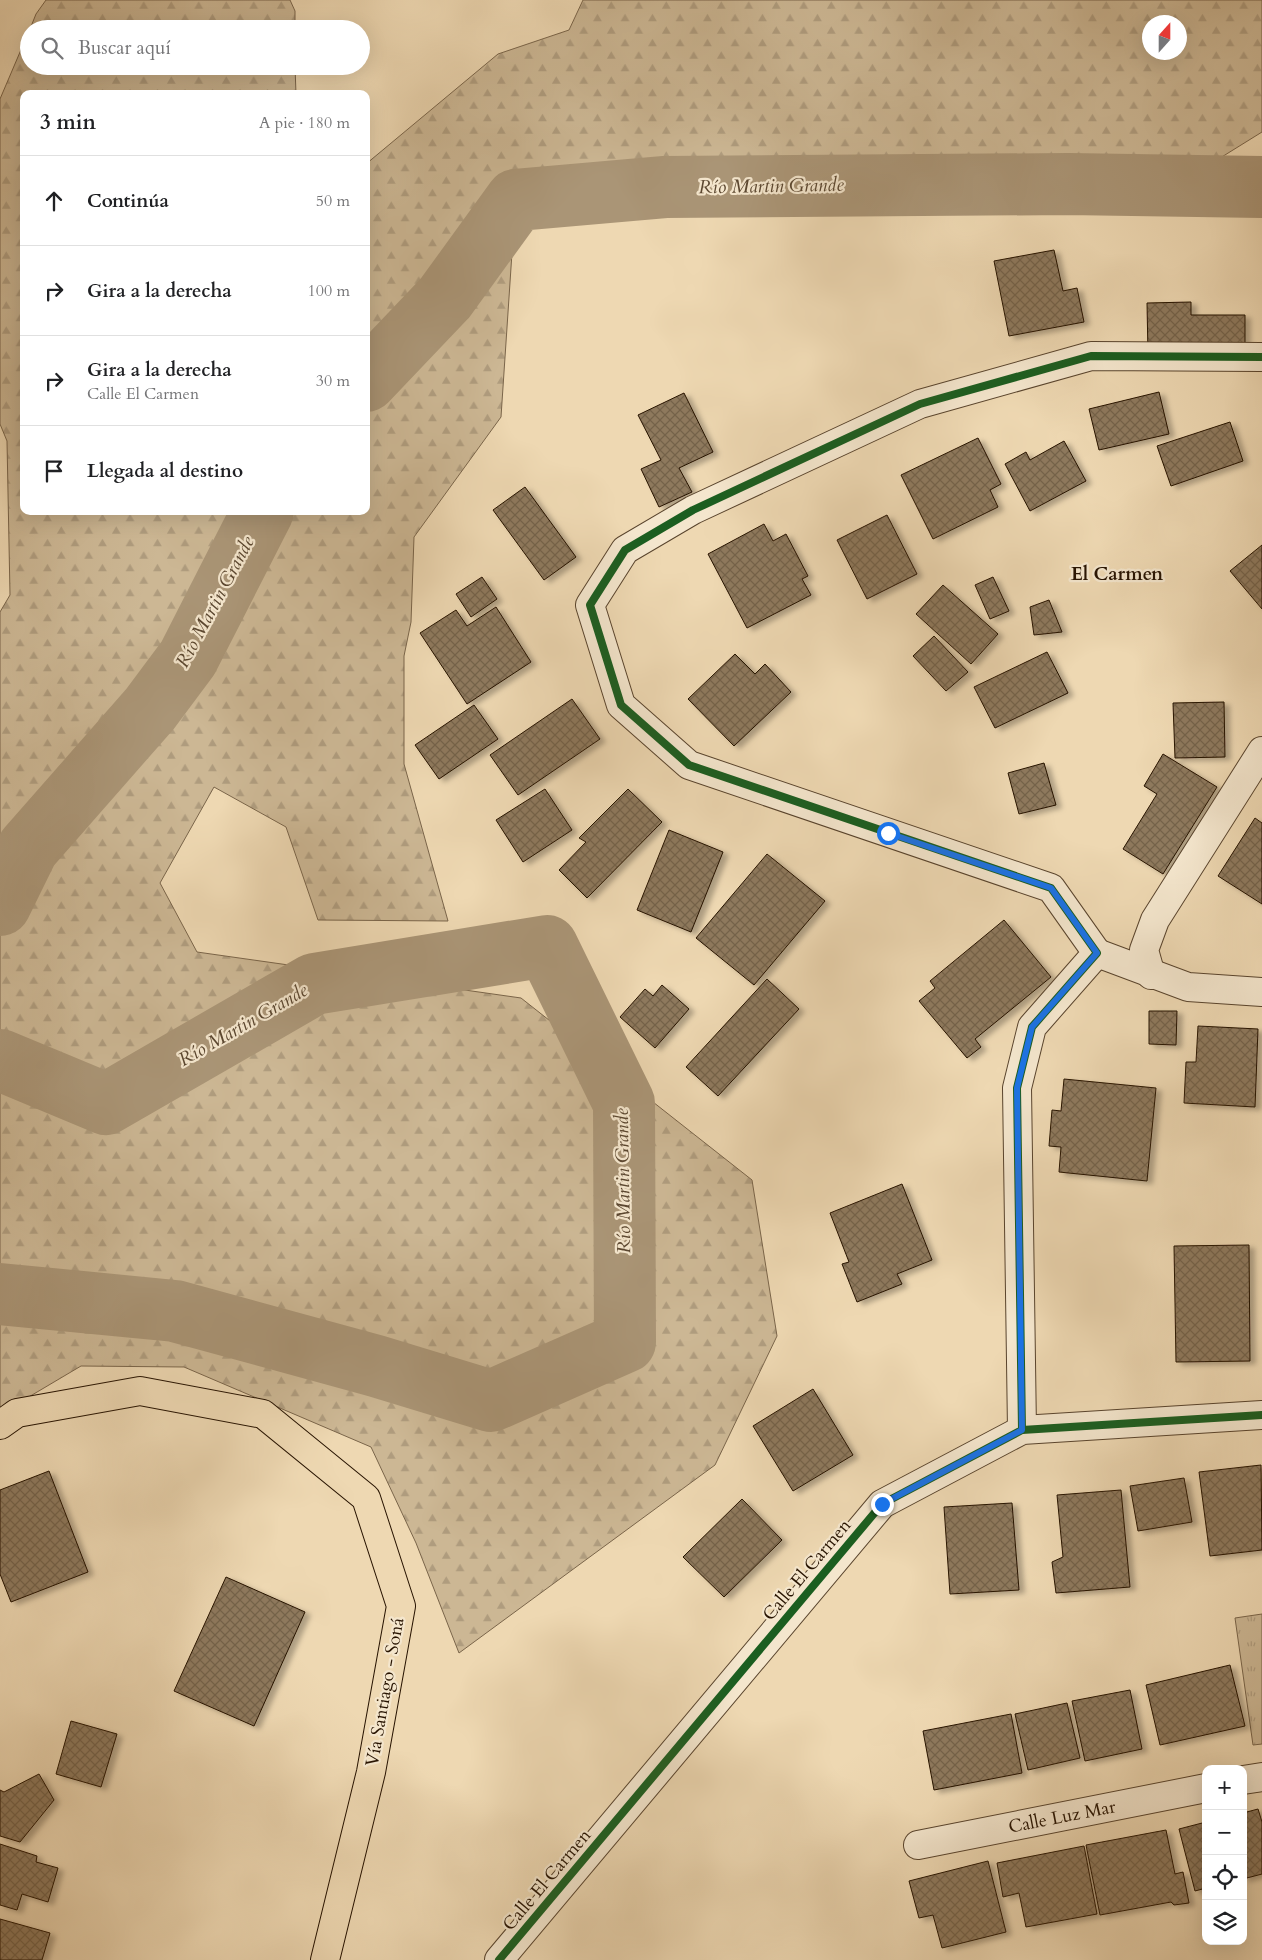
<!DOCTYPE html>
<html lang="es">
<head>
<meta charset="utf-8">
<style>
  body { margin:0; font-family:Cardo,serif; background:#f2f2f2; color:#202124 }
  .controls { position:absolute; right:15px; bottom:15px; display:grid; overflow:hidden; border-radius:10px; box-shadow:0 5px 20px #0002 }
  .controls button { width:45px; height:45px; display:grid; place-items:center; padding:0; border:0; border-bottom:1px solid #e0e0e0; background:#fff; color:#202124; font:25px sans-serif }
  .compass { position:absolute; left:1142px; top:15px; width:45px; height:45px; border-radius:50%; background:#fff; box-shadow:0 5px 20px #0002; rotate:21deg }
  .stop { position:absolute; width:15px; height:15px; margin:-11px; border:4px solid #1a73e8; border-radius:50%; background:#fff }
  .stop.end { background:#1a73e8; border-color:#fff; box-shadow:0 1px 5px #0008 }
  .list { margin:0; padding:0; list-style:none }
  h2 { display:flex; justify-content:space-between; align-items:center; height:65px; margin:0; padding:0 20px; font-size:21px }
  h2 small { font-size:16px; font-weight:400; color:#757577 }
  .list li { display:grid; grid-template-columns:32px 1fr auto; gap:15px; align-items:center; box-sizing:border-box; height:90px; padding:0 20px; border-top:1px solid #e0e0e0 }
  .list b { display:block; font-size:19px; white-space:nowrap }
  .list p { margin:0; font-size:16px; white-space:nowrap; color:#757577 }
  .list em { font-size:16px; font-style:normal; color:#757577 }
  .icon { flex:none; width:28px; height:28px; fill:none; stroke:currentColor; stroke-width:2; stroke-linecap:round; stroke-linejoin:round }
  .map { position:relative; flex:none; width:1262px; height:1960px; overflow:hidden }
  .search { position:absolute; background:#fff; box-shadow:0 5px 20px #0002; left:20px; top:20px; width:350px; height:55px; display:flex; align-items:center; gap:12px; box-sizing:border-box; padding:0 18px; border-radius:28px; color:#757577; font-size:19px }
  .panel { position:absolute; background:#fff; box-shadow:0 5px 20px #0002; left:20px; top:90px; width:350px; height:425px; border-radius:10px }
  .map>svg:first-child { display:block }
</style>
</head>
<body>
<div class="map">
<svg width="1262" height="1960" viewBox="0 0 1262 1960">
  <defs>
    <pattern id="grass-tufts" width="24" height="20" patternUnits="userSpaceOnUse" patternTransform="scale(1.25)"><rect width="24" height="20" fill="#ccb794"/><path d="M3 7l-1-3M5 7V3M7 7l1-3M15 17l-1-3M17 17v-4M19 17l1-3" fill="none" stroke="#af9c7e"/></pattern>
    <pattern id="forest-firs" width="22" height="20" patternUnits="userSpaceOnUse" patternTransform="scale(1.25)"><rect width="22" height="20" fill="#ccb794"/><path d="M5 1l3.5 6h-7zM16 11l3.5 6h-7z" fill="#af9c7e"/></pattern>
    <pattern id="building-cross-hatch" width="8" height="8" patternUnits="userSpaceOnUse" patternTransform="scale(1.25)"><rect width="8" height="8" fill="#8e795d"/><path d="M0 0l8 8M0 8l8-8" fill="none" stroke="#74624a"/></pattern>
    <filter id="shadow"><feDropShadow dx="5.5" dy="3" stdDeviation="2.5" flood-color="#0004"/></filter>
  </defs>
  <rect width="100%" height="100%" fill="#eed8b2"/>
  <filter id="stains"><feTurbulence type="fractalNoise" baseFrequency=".004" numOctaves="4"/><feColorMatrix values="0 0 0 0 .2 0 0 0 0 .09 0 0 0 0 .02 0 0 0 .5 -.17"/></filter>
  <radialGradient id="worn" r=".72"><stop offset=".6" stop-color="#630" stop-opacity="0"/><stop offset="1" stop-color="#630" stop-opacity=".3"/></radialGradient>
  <path fill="url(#grass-tufts)" stroke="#7a654a" d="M1262,1614V1744L1253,1745L1235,1618Z"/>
  <g fill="url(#forest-firs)" stroke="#7a654a" fill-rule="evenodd">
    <path d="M46,0H290L295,11V29H30L36,14Z"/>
    <path d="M583,0H1262V132L1204,168L516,193L501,417L414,537L411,622L404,656V764L448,921L318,920L286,827L214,787L160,883L197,952L521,998L752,1180L777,1336L715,1465L459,1653L416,1543L371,1447L184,1367L81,1366L0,1414V612L10,595L7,441L0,424V99L29,31V66H295L296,94H24V511H366V164L498,54L569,30ZM1150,22H1180V52H1150Z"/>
  </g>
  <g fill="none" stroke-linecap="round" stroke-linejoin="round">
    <g stroke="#aa9576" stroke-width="62">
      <path d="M366,381L445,298L516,200L665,187L1068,184L1262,187"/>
      <path d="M0,905L28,848L150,709L188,658L263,511"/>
      <path d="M0,1060L106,1104L314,984L547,946L624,1103L625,1342L491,1401L376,1366L175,1311L0,1294"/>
    </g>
  </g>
  <g fill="url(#building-cross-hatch)" stroke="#271301" filter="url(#shadow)">
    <path d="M1054,250L1063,291L1077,288L1084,322L1009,336L994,261Z"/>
    <path d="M1191,302V315H1245V354H1148L1147,303Z"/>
    <path d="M1159,392L1169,434L1099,450L1089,409Z"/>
    <path d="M684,393L713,452L679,468L692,492L659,507L641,469L661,460L638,415Z"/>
    <path d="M1230,422L1243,461L1171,486L1157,446Z"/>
    <path d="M978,438L1001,484L990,490L998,507L933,539L901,475Z"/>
    <path d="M1064,441L1086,481L1030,511L1005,464L1026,452L1030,460Z"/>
    <path d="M525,487L576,557L544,580L493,510Z"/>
    <path d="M887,515L917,574L867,599L837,540Z"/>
    <path d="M764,524L773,541L786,534L808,576L802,579L811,595L747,628L708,554Z"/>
    <path d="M1262,545V609L1230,571Z"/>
    <path d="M482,577L497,599L471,617L456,594Z"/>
    <path d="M993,577L1009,611L990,619L975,585Z"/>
    <path d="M943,585L998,634L971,664L916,614Z"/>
    <path d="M1049,600L1062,632L1034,635L1030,607Z"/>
    <path d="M496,607L531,662L467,704L420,633L456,610L467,626Z"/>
    <path d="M934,636L968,672L946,691L913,656Z"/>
    <path d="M1047,652L1068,693L995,728L974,687Z"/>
    <path d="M735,654L755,674L765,664L791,692L734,746L688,699Z"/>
    <path d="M572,699L600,739L518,795L490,755Z"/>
    <path d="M1224,702L1225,757L1175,758L1173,703Z"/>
    <path d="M474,705L498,739L439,779L415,745Z"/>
    <path d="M1163,754L1217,787L1163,874L1123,849L1157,794L1144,786Z"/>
    <path d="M1044,763L1056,805L1019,814L1008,773Z"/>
    <path d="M545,789L572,830L523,862L496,820Z"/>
    <path d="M628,789L662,822L587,898L559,870L586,842L579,838Z"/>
    <path d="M1255,818L1262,823V904L1218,876Z"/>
    <path d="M669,830L723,852L691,932L637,910Z"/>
    <path d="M767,854L825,901L754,985L696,938Z"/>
    <path d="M1004,920L1051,977L975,1039L981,1047L967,1058L919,1001L935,988L930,981Z"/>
    <path d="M767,979L799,1009L718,1096L686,1067Z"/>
    <path d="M662,985L689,1009L655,1048L620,1017L645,989L653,996Z"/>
    <path d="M1149,1011H1177L1176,1045L1149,1044Z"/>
    <path d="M1198,1026L1258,1029L1255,1107L1184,1103L1186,1062H1196Z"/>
    <path d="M1064,1079L1156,1088L1147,1181L1059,1172L1061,1147L1049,1146L1052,1110L1061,1111Z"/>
    <path d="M902,1184L932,1260L897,1274L902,1284L857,1302L842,1264L849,1262L830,1213Z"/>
    <path d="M1249,1245L1250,1361L1176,1362L1174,1246Z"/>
    <path d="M813,1389L853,1455L793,1491L753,1426Z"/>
    <path d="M1261,1465L1262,1550L1210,1556L1199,1472Z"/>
    <path d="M49,1471L88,1572L11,1602L0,1574V1490Z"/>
    <path d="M1184,1478L1192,1522L1138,1531L1130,1486Z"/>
    <path d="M1121,1490L1130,1587L1056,1593L1052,1562L1063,1557L1057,1495Z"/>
    <path d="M742,1499L782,1540L724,1597L683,1557Z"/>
    <path d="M1012,1503L1019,1590L950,1594L944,1507Z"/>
    <path d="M226,1577L305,1612L254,1726L174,1691Z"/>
    <path d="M1230,1665L1245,1726L1160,1745L1146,1685Z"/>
    <path d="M1130,1690L1142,1749L1085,1761L1072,1701Z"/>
    <path d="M1067,1703L1080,1758L1028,1770L1015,1714Z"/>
    <path d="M1011,1714L1022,1773L934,1790L923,1731Z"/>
    <path d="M71,1721L117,1734L101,1787L56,1774Z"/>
    <path d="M39,1774L54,1800L20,1842L0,1836V1790L4,1792Z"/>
    <path d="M1258,1809L1262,1822V1874L1243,1879V1813Z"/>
    <path d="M1206,1822V1888L1195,1891L1179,1829Z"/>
    <path d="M1166,1830L1175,1874L1183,1872L1189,1903L1174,1905L1171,1902L1100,1915L1086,1845Z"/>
    <path d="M0,1844L37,1856L36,1862L58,1868L48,1902L22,1894L17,1910L0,1905Z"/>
    <path d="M1084,1846L1097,1914L1026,1927L1019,1893L1003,1897L997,1863Z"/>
    <path d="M988,1861L1006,1932L942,1948L933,1915L919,1918L909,1881Z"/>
    <path d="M0,1919L50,1933L42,1960H0Z"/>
  </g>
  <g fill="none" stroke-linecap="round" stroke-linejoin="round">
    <defs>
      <g id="street">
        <path d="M1097,953L1188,987L1262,992"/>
        <path d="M1151,975L1144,950L1155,920L1262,751"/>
        <path d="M1022,1430L1017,1088L1032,1027L1097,953L1051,888L689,765L621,705L590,605L625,550L693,510L920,404L1091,356L1262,357"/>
        <path d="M1243,1780L1262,1777"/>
        <path d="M918,1845L1206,1788"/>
        <path d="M499,1960L882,1504L1022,1430L1262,1415"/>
      </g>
      <path id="primary" d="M0,1425L17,1413L140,1391L263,1414L366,1498L401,1606L371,1772L325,1960"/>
    </defs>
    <use href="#street" stroke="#59442d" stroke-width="30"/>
    <use href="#primary" stroke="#271301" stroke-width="30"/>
    <use href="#street" stroke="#f4e6cd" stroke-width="28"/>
    <use href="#primary" stroke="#eed8b2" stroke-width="28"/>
    <defs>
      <g id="cycleway">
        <path d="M1022,1430L1017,1088L1032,1027L1097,953L1051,888L689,765L621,705L590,605L625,550L693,510L920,404L1091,356L1262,357"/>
        <path d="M499,1960L882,1504L1022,1430L1262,1415"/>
      </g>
    </defs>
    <use href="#cycleway" stroke="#f4e6cd" stroke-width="11"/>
    <use href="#cycleway" stroke="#1b5e20" stroke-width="8"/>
  </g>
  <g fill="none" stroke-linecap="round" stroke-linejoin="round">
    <path stroke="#1a73e8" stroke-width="6" d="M882,1504L1022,1430L1017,1088L1032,1027L1097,953L1051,888L888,833"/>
  </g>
  <g text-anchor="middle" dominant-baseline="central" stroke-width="4.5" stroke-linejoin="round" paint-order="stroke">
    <g font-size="18" fill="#271301" stroke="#f4e6cd">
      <text transform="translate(807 1570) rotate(-50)">Calle El Carmen</text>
      <text transform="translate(385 1692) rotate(-80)">Vía Santiago - Soná</text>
      <text transform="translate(1062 1817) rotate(-11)">Calle Luz Mar</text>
      <text transform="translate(547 1880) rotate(-50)">Calle El Carmen</text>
    </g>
    <g font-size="19" font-style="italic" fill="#5b4730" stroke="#f4e6cd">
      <text transform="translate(771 186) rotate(-1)">Río Martin Grande</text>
      <text transform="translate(215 602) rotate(-62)">Río Martin Grande</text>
      <text transform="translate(243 1025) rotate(-30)">Río Martin Grande</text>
      <text transform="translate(623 1181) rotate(-91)">Río Martin Grande</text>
    </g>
    <g font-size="19" font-weight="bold" fill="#271301" stroke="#f4e6cd">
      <text x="1117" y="574">El Carmen</text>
    </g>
  </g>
  <rect width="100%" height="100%" filter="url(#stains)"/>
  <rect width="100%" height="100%" fill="url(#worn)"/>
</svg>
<div class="controls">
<button>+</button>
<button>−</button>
<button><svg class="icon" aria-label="locate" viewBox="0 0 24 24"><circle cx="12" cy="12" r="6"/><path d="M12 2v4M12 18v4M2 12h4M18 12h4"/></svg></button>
<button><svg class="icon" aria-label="layers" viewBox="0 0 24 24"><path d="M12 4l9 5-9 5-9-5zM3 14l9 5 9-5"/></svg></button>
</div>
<svg class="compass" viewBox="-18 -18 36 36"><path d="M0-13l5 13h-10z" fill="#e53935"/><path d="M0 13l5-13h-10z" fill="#757577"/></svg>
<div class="stop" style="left:888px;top:833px"></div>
<div class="stop end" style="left:882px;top:1504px"></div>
<div class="search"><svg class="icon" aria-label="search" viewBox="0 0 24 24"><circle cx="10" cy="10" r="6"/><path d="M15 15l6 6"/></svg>Buscar aquí</div>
<section class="panel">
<h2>3 min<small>A pie · 180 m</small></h2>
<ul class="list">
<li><svg class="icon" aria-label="ahead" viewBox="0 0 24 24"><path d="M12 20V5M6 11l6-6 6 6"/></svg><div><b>Continúa</b></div><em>50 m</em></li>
<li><svg class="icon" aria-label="right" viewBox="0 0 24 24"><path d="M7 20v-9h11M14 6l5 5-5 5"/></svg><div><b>Gira a la derecha</b></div><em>100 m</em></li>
<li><svg class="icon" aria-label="right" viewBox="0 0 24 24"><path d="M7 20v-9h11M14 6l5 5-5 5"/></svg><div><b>Gira a la derecha</b><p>Calle El Carmen</p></div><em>30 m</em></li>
<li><svg class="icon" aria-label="arrive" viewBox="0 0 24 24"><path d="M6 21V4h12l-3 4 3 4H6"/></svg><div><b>Llegada al destino</b></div></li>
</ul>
</section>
</div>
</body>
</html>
